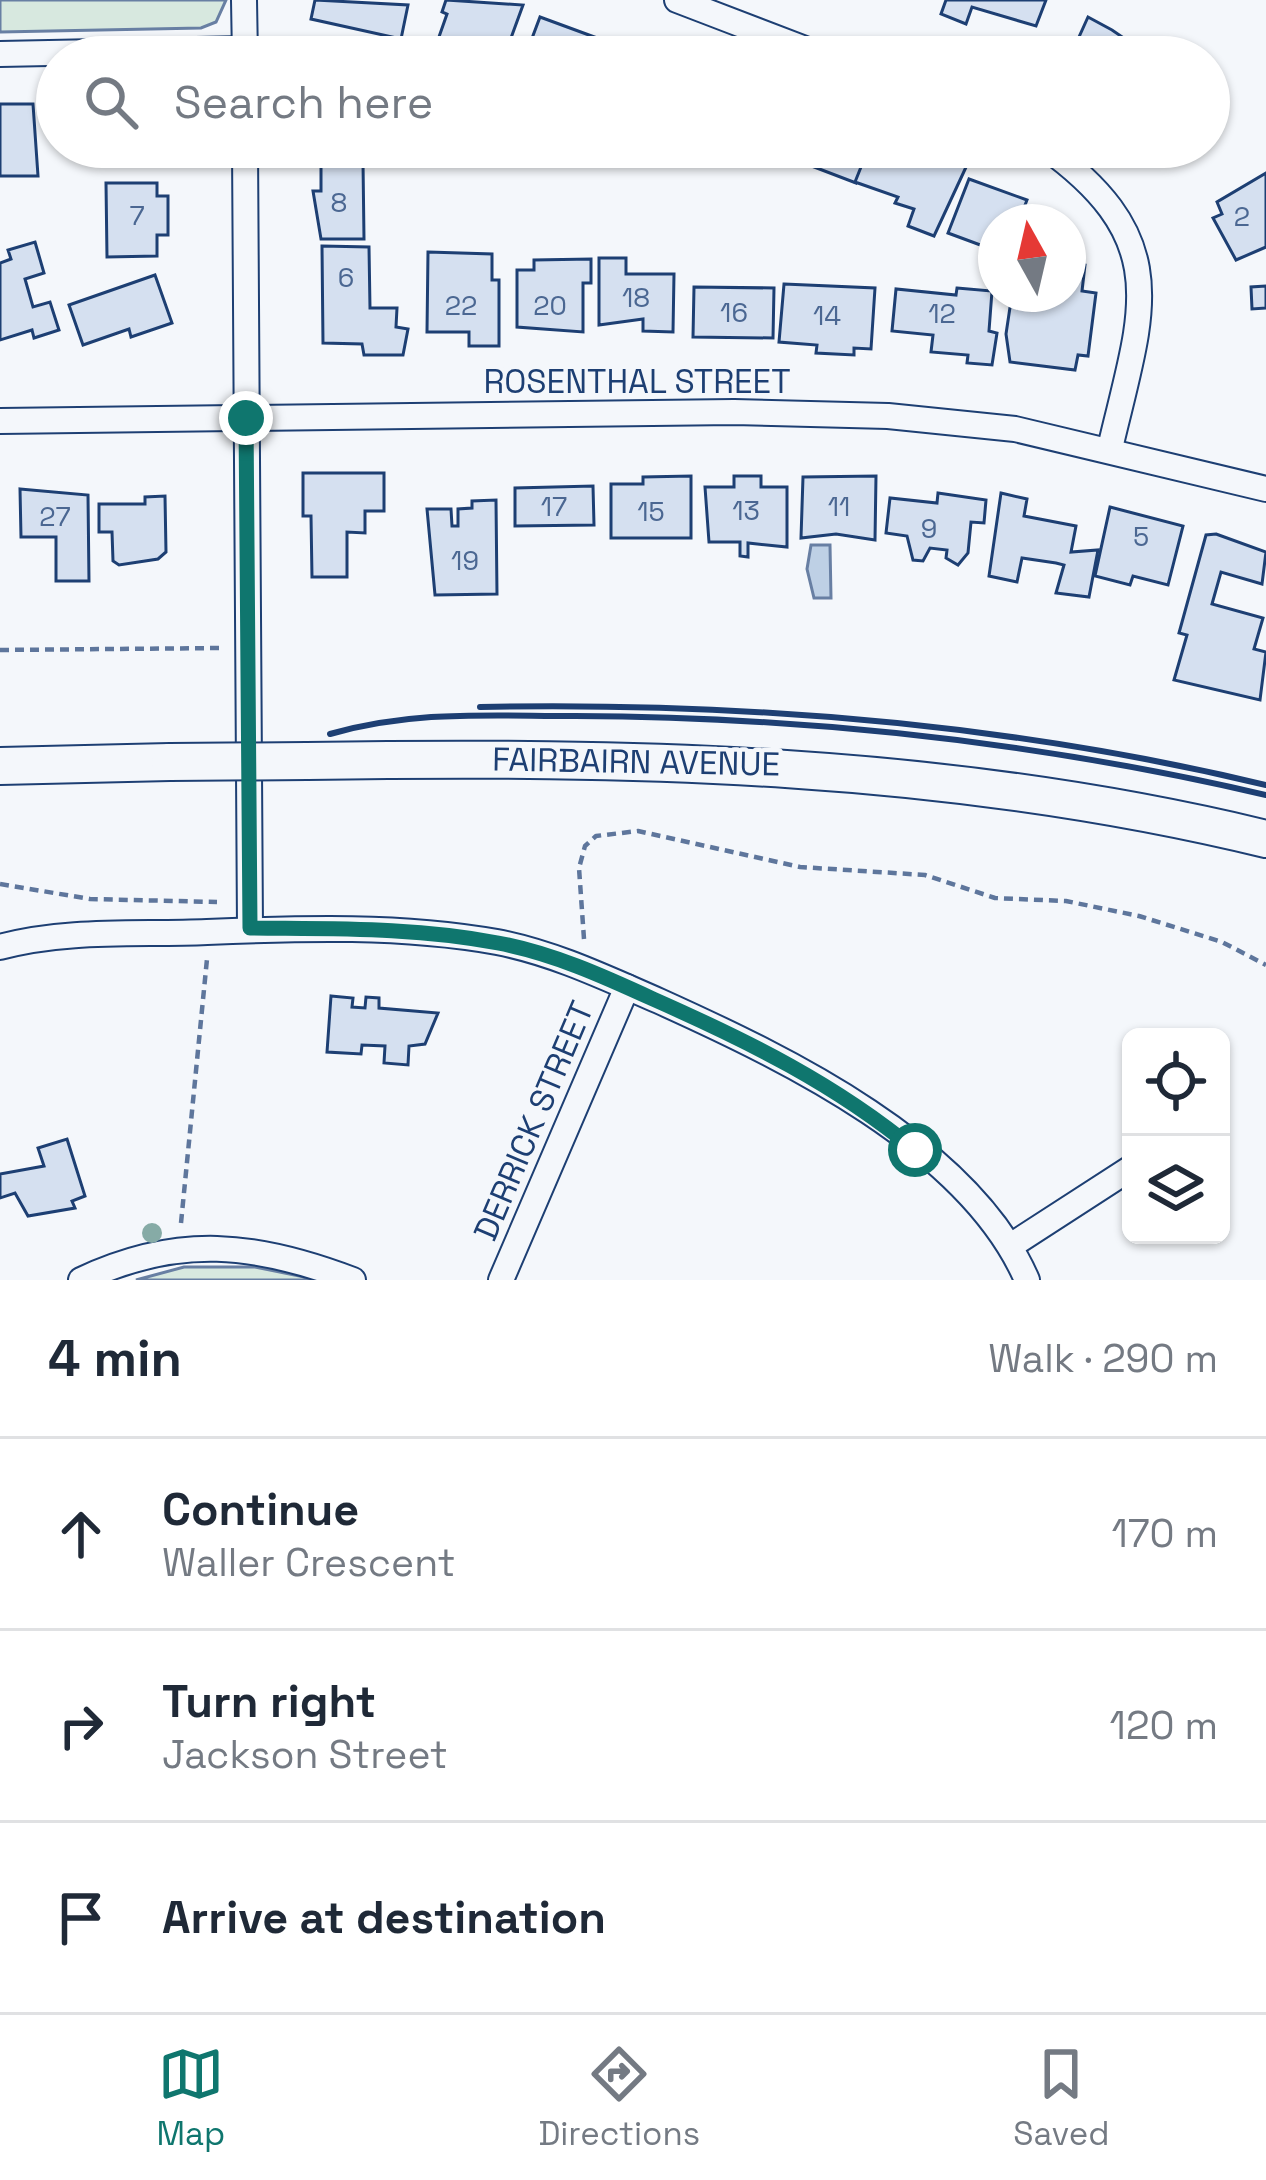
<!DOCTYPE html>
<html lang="en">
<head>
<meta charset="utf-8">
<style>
  body { margin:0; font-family:"Space Grotesk",sans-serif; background:#f2f2f3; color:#1f2937 }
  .controls { position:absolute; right:36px; bottom:36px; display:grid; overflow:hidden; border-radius:18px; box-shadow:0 3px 9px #0004 }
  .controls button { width:108px; height:108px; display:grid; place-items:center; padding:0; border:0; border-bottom:3px solid #e0e1e3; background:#fff; color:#1f2937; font:60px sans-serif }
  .compass { position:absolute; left:978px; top:204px; width:108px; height:108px; border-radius:50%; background:#fff; box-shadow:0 3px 9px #0004; rotate:352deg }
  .stop { position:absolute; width:36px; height:36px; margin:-27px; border:9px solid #0f766e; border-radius:50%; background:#fff }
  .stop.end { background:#0f766e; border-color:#fff; box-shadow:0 3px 12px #0008 }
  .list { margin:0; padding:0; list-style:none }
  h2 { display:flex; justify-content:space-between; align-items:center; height:156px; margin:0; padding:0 48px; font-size:51px }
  h2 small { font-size:39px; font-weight:400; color:#747a83 }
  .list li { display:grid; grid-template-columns:78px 1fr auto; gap:36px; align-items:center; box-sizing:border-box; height:192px; padding:0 48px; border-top:3px solid #e0e1e3 }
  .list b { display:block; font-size:45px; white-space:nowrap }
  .list p { margin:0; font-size:39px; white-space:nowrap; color:#747a83 }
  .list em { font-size:39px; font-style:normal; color:#747a83 }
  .icon { flex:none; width:66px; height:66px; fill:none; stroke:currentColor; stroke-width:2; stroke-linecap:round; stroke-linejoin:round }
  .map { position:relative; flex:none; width:1266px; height:1280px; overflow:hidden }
  .search { position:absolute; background:#fff; box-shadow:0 3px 9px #0004; left:36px; right:36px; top:36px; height:132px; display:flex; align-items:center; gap:30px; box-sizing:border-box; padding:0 42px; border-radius:66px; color:#747a83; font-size:45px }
  .sheet { height:732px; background:#fff }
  nav { display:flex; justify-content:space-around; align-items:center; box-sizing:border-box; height:168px; border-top:3px solid #e0e1e3; background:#fff; font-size:33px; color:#747a83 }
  nav a { display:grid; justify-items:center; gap:6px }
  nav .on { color:#0f766e }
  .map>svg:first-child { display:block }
</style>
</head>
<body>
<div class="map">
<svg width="1266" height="1280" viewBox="0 0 1266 1280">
  <rect width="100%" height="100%" fill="#f4f7fb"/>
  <g fill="#d7e8df" stroke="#687fa3" stroke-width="3">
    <path d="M0,0H226L216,22L201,28L0,32Z"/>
    <path d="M184,1267H255L319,1280H136Z"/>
  </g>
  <path fill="#bed0e5" stroke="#687fa3" stroke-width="3" d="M811,545H830L831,598H814L807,569Z"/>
  <g fill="#d5e0f0" stroke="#1d3f73" stroke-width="3">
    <path d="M315,0L408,5L401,39L311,19Z"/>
    <path d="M446,0L523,5L504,57H451L434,51L447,14L442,12Z"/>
    <path d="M946,0H1046L1036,26L972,7L966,24L941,14Z"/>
    <path d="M540,17L608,42L603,57H525Z"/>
    <path d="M1088,17L1112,30L1150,56L1070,57Z"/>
    <path d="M335,41L378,44L377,57H334Z"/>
    <path d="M0,104H33L38,176H0Z"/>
    <path d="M358,147V162H363L364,239H321L313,191H321V148Z"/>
    <path d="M776,147H869L856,183L780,154Z"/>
    <path d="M869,147L911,156L917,147L967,165L934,236L908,226L914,209L895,203L898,197L855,182Z"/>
    <path d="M1266,173V247L1236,260L1213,218L1222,214L1217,202Z"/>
    <path d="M969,179L1027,200L1022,213L1047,222H996V246L989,244L993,233L988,231L983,246L948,233Z"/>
    <path d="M106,183H157V196H168V235H157V256L107,257Z"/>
    <path d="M35,242L44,273L25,279L33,307L50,302L59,330L34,338L32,330L0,340V263L11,259L8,250Z"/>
    <path d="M322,246L369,247L370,308H397L396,327L408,329L403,355H364L362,344L323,343Z"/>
    <path d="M428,252L492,254V280H499V346H469V332H427Z"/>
    <path d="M599,258H626V274H674L673,332L643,331V319L599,325Z"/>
    <path d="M591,259V283H583V332L517,327V270H534V260Z"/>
    <path d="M1068,263L1085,265L1082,291L1096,293L1088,356L1078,355L1075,370L1010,362L1006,334L1012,294H1068Z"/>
    <path d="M155,275L172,323L131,337L129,329L83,345L69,305Z"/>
    <path d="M784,284L875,288L871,349L854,348V355L816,353L817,345L779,342Z"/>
    <path d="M1266,286V308L1252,309L1251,287Z"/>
    <path d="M694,287L774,288L773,338L693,337Z"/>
    <path d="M957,288L992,291L989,331L997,333L992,365L967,363L968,355L931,352L933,335L892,331L896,289L956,295Z"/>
    <path d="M303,473H384V511H365V533L347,532V577H312L311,516H303Z"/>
    <path d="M691,476V538H611V484H643V477Z"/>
    <path d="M734,476H761V487H787V547L748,543V557L740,556V542H709L705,487H734Z"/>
    <path d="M876,476L875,540L836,534L801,538L803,477Z"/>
    <path d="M593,486L594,525L515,526V488Z"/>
    <path d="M20,489L88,495L89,581H56V537H21Z"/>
    <path d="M938,493L986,500L984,523L971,522L968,553L958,565L946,558L947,550L930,548L923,561L913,560L907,536L886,533L890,498L937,503Z"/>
    <path d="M1001,493L1027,499L1024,516L1076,526L1071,552L1098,550L1089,597L1056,593L1064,565L1056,563L1022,558L1017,582L989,576Z"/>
    <path d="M165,496L166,552L158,559L119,565L113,561L112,532H99V504H145V497Z"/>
    <path d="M496,500L497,594L435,595L427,509H451L452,526H458V509L472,508V501Z"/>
    <path d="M1110,507L1183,526L1168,585L1133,576L1130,585L1095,576Z"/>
    <path d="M1216,534L1266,552L1262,584L1221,572L1212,604L1263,618L1254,649L1266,652L1260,700L1174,680L1187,635L1179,633L1206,535Z"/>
    <path d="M331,996L353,998L352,1007L365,1008L366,997L379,998V1008L438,1013L425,1044L409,1046L408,1065L384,1063L385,1046L362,1045L361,1054L327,1052Z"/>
    <path d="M67,1139L85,1196L72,1201L75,1208L28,1216L15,1193L0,1198V1174L44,1166L38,1148Z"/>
  </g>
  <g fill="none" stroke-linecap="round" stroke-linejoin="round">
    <defs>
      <g id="street">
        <path d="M244,0L245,57"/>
        <path d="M677,0L826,57"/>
        <path d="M0,54L245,49"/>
        <path d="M245,147L250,928"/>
        <path d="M1045,147C1176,241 1142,312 1110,448"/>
        <path d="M0,421L734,412L888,416L1015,429L1266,489"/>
        <path d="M0,947C68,929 137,935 207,932C304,928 401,925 497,942C554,953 606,978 659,1001C785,1058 969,1146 1027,1280"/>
        <path d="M1012,1245L1131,1168"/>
        <path d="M81,1280C178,1234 256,1243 353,1280"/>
        <path d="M501,1280L627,987"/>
      </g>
      <g id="secondary">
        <path d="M307,761C632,756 949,762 1266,839"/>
        <path d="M0,766L170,762"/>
      </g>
    </defs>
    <use href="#street" stroke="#1d3f73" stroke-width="28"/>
    <use href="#secondary" stroke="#1d3f73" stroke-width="40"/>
    <g stroke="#5e769c" stroke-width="4.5" stroke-dasharray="9 6" stroke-linecap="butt">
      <path d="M0,650L222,648"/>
      <path d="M0,884L90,899L217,902"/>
      <path d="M584,939L579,868L585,846L596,836L638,831L800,867L925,875L995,898L1066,901L1139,916L1222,942L1266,965"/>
      <path d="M181,1223L207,959"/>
    </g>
    <use href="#street" stroke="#f4f7fb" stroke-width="24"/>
    <use href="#secondary" stroke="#f4f7fb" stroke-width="36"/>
    <defs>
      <path id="secondary-bridge" d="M170,762L307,761"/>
    </defs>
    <use href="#secondary-bridge" stroke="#1d3f73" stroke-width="40" stroke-linecap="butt"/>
    <use href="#secondary-bridge" stroke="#f4f7fb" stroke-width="36"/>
    <g stroke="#1d3f73" stroke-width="6">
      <path d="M480,707C745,702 1008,723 1266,785"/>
      <path d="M330,734C414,710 488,716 575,716C808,717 1039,742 1266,795"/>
    </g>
  </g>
  <circle fill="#86aba6" cx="152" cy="1233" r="10"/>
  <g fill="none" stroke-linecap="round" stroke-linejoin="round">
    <path stroke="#0f766e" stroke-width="15" d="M246,418L250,928C332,929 416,927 498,943C552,953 603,976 653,999C748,1041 835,1084 915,1150"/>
  </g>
  <g text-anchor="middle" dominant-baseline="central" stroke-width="9" stroke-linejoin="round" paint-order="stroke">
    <g font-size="27" fill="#4b6792">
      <text x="339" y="202">8</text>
      <text x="137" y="215">7</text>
      <text x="1242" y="216">2</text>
      <text x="346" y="277">6</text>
      <text x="636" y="297">18</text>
      <text x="461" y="305">22</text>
      <text x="550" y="305">20</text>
      <text x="734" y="312">16</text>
      <text x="942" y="313">12</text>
      <text x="827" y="315">14</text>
      <text x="554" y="506">17</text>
      <text x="839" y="506">11</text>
      <text x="746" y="510">13</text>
      <text x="651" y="511">15</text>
      <text x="55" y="516">27</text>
      <text x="929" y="528">9</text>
      <text x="1141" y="536">5</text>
      <text x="465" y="560">19</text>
    </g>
    <g font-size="33" fill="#1d3f73" stroke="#f4f7fb">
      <text x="637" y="382">ROSENTHAL STREET</text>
      <text transform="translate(636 762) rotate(1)">FAIRBAIRN AVENUE</text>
      <text transform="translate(534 1121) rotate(-67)">DERRICK STREET</text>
    </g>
  </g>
</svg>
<div class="controls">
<button><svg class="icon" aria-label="locate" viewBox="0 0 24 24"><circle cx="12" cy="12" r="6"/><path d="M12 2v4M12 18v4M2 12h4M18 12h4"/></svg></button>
<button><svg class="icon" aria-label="layers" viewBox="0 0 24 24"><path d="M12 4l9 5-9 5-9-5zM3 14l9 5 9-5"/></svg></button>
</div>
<svg class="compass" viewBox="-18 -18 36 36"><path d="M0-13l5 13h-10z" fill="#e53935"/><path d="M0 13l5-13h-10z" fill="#747a83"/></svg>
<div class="stop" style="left:915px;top:1150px"></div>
<div class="stop end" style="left:246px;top:418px"></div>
<div class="search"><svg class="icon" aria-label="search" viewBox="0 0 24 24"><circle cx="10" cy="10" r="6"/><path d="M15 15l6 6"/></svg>Search here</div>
</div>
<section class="sheet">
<h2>4 min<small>Walk · 290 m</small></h2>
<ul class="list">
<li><svg class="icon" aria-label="ahead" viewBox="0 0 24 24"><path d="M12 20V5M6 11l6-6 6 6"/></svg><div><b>Continue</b><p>Waller Crescent</p></div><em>170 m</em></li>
<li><svg class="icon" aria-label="right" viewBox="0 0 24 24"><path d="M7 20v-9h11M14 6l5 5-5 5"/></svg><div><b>Turn right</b><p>Jackson Street</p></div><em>120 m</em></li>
<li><svg class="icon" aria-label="arrive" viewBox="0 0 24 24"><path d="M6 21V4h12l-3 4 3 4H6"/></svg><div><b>Arrive at destination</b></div></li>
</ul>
</section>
<nav>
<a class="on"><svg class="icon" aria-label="map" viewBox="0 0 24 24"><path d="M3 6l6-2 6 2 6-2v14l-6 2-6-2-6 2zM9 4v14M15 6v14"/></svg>Map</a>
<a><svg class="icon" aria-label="directions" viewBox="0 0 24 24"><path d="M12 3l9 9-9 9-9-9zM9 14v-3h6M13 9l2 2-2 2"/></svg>Directions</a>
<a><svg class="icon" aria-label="saved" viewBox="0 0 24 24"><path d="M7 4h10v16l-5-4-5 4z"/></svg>Saved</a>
</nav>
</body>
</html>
